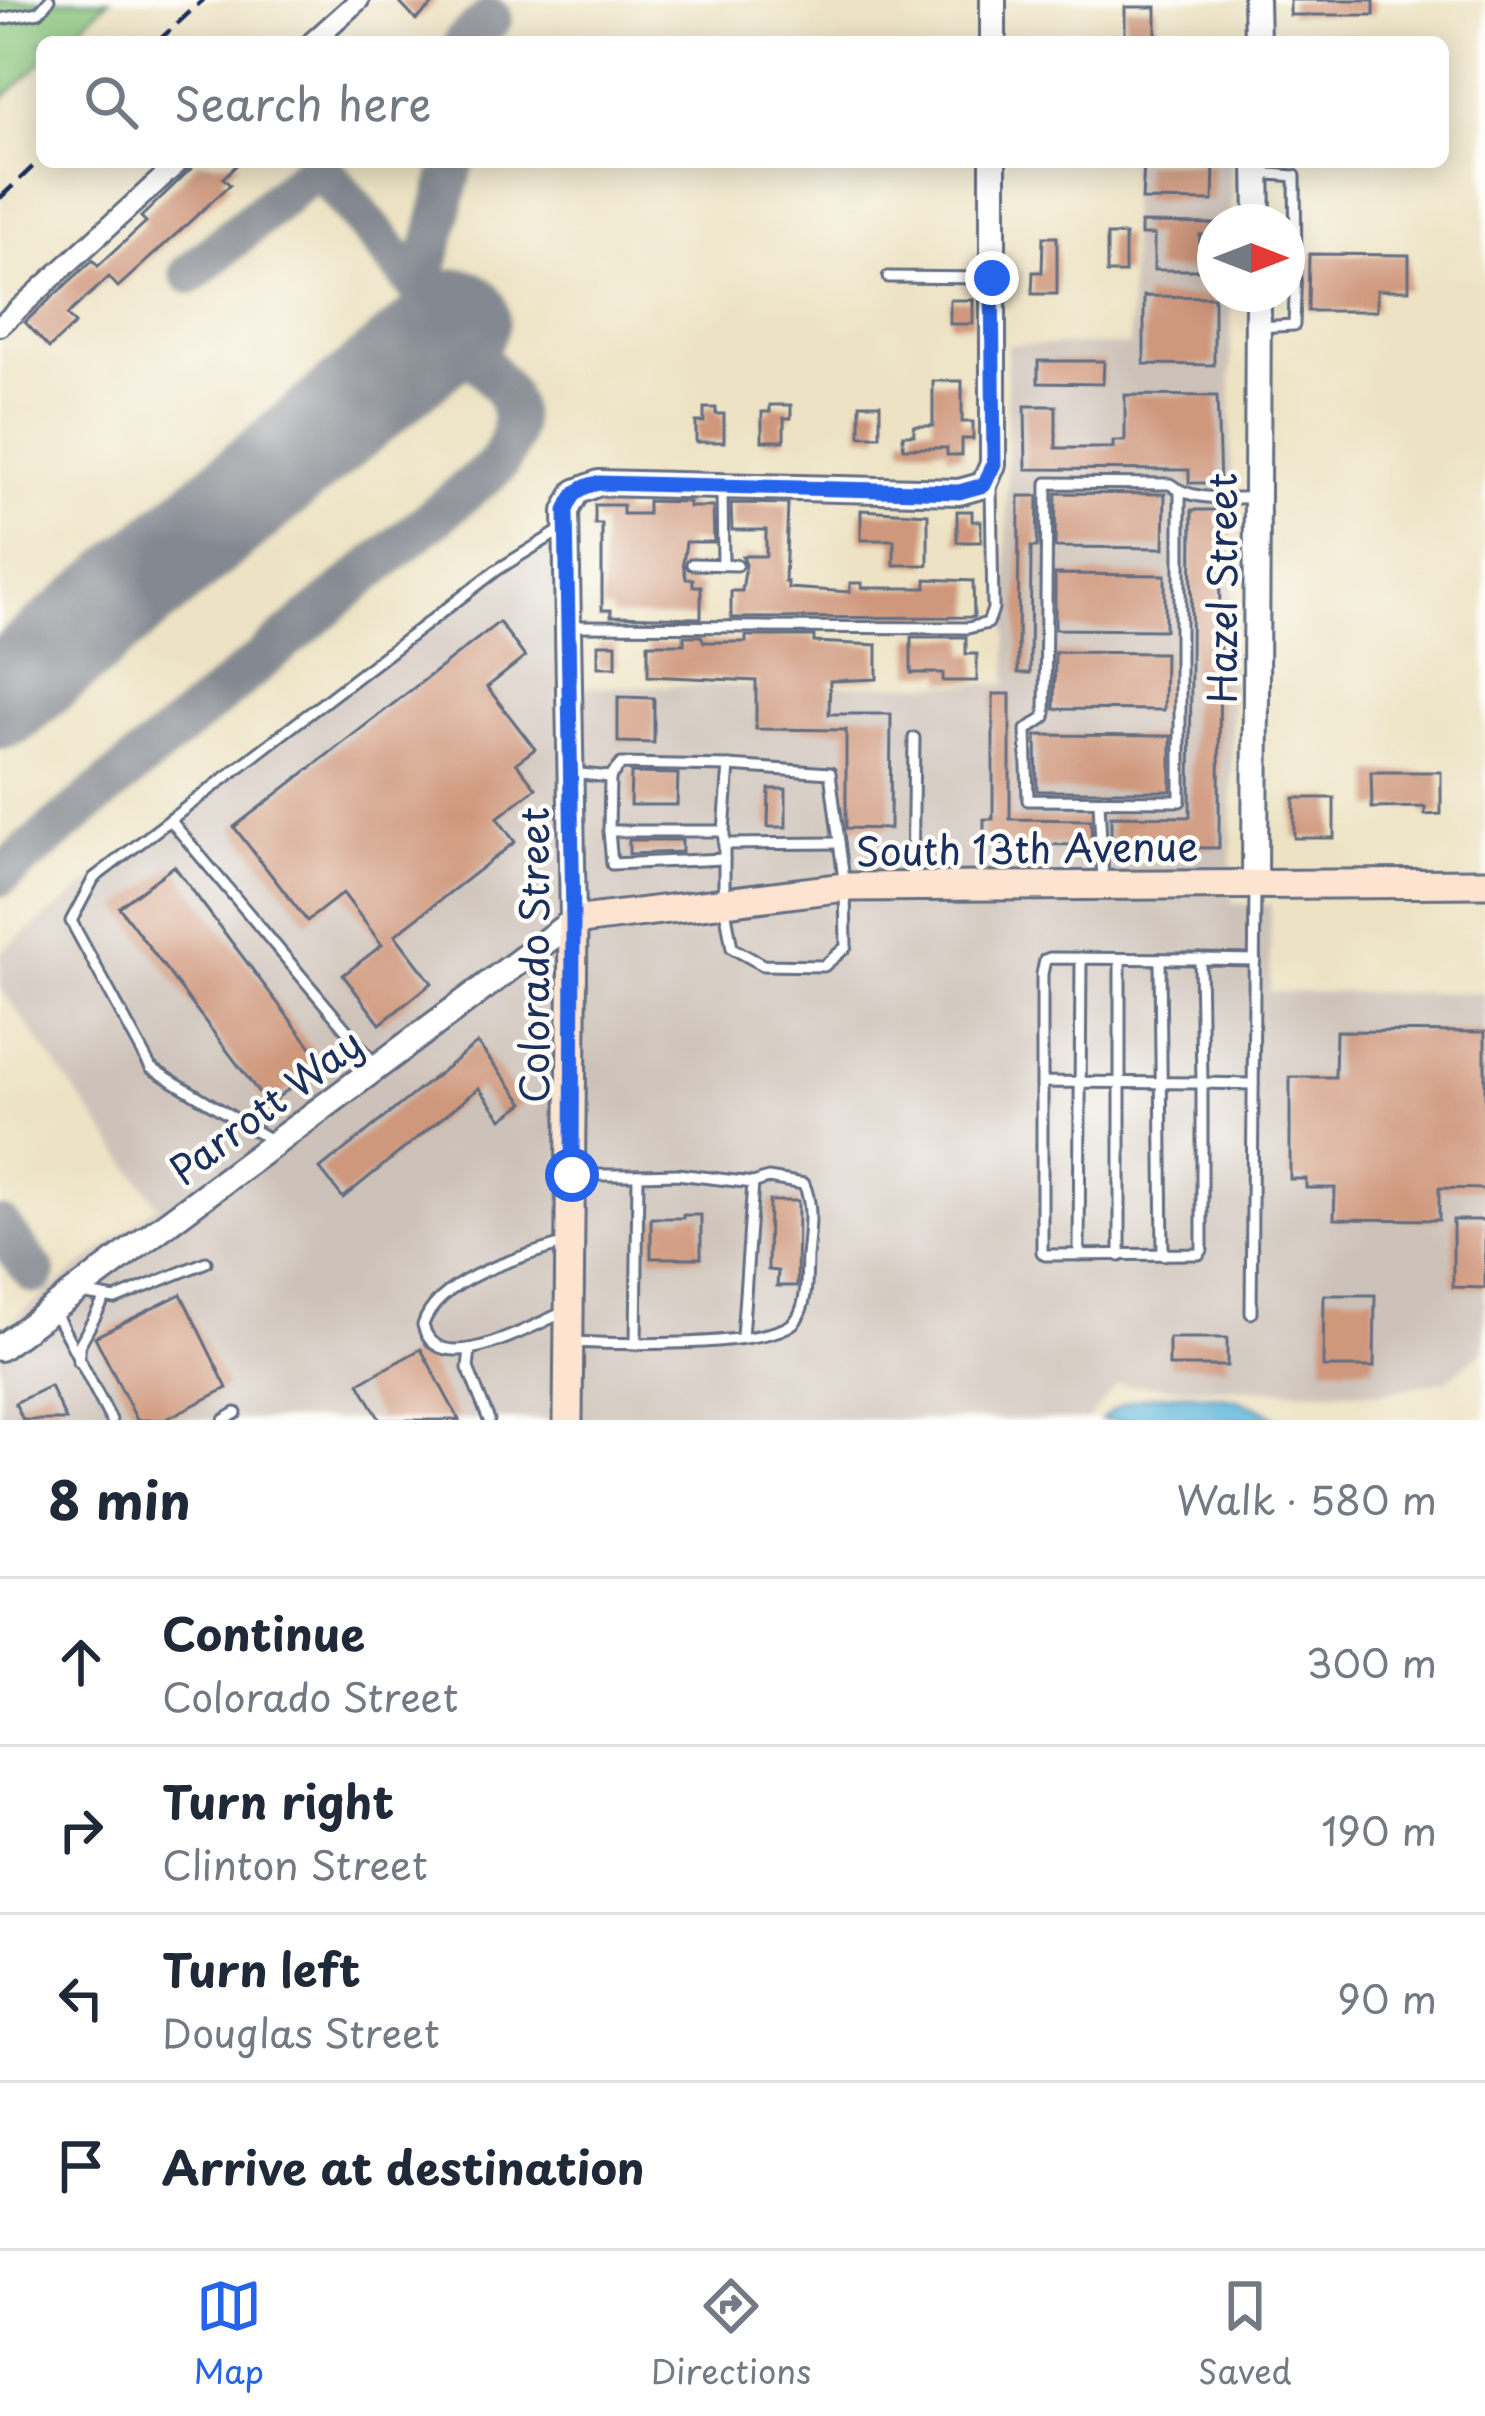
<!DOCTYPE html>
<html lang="en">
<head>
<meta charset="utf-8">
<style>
  body { margin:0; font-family:"Playpen Sans",sans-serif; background:#f2f2f3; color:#1f2937 }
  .compass { position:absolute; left:1197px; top:204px; width:108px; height:108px; border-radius:50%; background:#fff; box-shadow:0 6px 30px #0003; rotate:90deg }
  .stop { position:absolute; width:36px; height:36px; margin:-27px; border:9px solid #2563eb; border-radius:50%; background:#fff }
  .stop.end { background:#2563eb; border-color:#fff; box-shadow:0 3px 12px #0008 }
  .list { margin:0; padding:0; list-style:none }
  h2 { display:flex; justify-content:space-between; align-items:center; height:156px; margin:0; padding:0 48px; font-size:51px }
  h2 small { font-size:39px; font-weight:400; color:#747a83 }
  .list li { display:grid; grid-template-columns:78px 1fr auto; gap:36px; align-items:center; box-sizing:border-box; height:168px; padding:0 48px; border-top:3px solid #e0e1e3 }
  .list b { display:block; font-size:45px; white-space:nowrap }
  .list p { margin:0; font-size:39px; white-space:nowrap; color:#747a83 }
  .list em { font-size:39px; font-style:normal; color:#747a83 }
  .icon { flex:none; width:66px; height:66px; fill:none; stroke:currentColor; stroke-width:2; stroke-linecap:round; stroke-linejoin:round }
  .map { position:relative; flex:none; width:1485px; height:1420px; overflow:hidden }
  .search { position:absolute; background:#fff; box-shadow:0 6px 30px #0003; left:36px; right:36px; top:36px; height:132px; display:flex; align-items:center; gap:30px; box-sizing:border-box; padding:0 42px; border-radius:18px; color:#747a83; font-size:45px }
  .sheet { height:828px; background:#fff }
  nav { display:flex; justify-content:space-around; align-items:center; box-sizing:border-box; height:168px; border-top:3px solid #e0e1e3; background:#fff; font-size:33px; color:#747a83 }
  nav a { display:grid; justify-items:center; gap:6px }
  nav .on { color:#2563eb }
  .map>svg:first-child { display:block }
</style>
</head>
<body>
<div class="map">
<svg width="1485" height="1420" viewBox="0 0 1485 1420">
  <rect width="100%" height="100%" fill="#fdfcf7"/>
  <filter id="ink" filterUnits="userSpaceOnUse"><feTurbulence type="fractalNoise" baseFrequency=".00833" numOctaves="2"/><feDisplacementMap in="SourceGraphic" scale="24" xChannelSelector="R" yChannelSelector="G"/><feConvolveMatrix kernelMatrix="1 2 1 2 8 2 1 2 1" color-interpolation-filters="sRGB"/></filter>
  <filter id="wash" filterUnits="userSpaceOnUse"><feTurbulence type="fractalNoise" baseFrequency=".004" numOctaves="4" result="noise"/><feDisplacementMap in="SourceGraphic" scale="48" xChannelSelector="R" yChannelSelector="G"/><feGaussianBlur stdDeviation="2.7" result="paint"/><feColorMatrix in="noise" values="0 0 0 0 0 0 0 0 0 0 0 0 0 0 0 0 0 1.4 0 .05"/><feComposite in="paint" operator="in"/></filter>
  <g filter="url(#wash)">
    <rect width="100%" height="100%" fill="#ede3c4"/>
    <path fill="#cdc2b9" d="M1130,162H1231V222H1215V294H1231L1232,904L1271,905L1270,992L1485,993V1349L1447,1380L1384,1393L1117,1385L1087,1420H0V1330L158,1205L0,988V952L561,521L563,687L1007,684V345H1130Z"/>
    <path fill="#89c57b" stroke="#527a6c" stroke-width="3" d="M0,0H109L64,42H42V62L0,101Z"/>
    <path fill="#5db7db" stroke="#3c739c" stroke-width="3" d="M1190,1394C1223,1396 1251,1399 1277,1420H1101C1126,1395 1156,1395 1190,1394Z"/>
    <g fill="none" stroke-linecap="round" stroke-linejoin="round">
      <g stroke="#848991" stroke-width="42">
        <path d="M464,42L491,19"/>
        <path d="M191,273L323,162"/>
        <path d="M421,290L454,162"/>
        <path d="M0,876L496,466C515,441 519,414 502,387L319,166"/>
        <path d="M0,1227L35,1273"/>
      </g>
      <path stroke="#848991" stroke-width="102" d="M0,698L459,319"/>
    </g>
    <g id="blocks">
      <g fill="#cf977c">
        <path d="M397,0H438L416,20Z"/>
        <rect x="1290" y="0" width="84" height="15"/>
        <rect x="1125" y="7" width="31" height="35"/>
        <path d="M198,162H240L223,178L230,185L118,287L109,277L67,315L75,324L49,348L25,322L93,260L98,266L146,222L141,217Z"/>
        <path d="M1144,162H1214L1213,201L1142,200Z"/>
        <path d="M1141,223L1215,224V235H1200V270H1154V235H1141Z"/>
        <rect x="1107" y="235" width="18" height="38"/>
        <path d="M1043,237H1057V294H1032L1033,272H1042Z"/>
        <path d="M1309,254L1409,255V290H1377V311H1308Z"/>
        <path d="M1144,296L1214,297V365L1144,364Z"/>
        <rect x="950" y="300" width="23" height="24"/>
        <path d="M1038,361H1104L1103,384L1038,383Z"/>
        <path d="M933,381H962V422H973V439H962V455H947V448H903V435H914V426H933Z"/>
        <path d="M1125,395L1217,396L1220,483H1189V470L1026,469L1025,406H1056V448H1113V441H1125Z"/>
        <rect x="860" y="404" width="20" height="32"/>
        <path d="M770,405H791V418H784V441H762V412H770Z"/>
        <path d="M704,408H716V414H724V442H696V422H704Z"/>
        <path d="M1056,493L1165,494L1164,548L1055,547Z"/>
        <path d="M1019,496H1038L1037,547H1031L1030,673H1018Z"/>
        <path d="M648,501L689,502V507H713L714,542H686L683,563L686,579H693V586H701V618L611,616V610H602V524H595V505H623V514H648Z"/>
        <path d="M731,503L788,504L785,582H788V588L850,592V583H862V588H926V579L973,581L974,617L731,618V591H742L746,564L742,556H766V530H732Z"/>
        <path d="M861,510L928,514V565H894V540H861Z"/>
        <path d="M1192,510H1220L1219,848L1111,847V816L1190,817Z"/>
        <path d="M957,511H972V521H981V542H957Z"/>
        <path d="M1055,574L1165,575V630L1055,629Z"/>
        <path d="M499,622L525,657L487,687L535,749L516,763L536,788L497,818L515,842L395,935L432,983L380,1024L343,975L382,945L343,893L307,921L234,827Z"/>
        <path d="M684,636H701L704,642H746V636H814V642L877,645V679L830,681L829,714H891L890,829L846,828V730L756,729V681L648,676V644H684Z"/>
        <path d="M911,637H966V654H977V681H943V673H911Z"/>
        <rect x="598" y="644" width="18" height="23"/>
        <path d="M1055,652L1165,653L1164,710L1054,709Z"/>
        <path d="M993,694H1010V819L1091,820L1092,845L984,844V819H993Z"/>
        <path d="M618,697L654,698V743L618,742Z"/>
        <path d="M1036,735L1171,736V791H1037Z"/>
        <path d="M1371,772H1441V814L1425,815V807L1372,808Z"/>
        <path d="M631,773L678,774L677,805H630Z"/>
        <path d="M769,789H786V827H768Z"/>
        <rect x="1294" y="798" width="40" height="40"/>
        <path d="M629,840H682V852L629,854Z"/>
        <path d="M174,866L323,1063L268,1105L119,907Z"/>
        <path d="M1336,1031L1485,1032V1189L1439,1188V1220L1334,1219L1335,1188H1306V1179H1290V1077H1335Z"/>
        <path d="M477,1043L524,1103L502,1119L479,1088L343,1198L320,1169Z"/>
        <path d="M769,1201H798L797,1286H777L778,1271L768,1270Z"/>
        <path d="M683,1215H701V1258H651V1218H683Z"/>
        <path d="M1453,1220H1485V1288L1453,1287Z"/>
        <path d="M181,1294L227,1388L164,1420H137L95,1337Z"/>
        <path d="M1324,1295H1375L1374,1367H1323Z"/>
        <rect x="1169" y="1338" width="58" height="28"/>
        <path d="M421,1349L459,1420H380L359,1383Z"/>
        <path d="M50,1386L66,1420H23L15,1403Z"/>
      </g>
    </g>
  </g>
  <g filter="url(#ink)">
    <use href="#blocks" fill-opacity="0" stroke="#646e82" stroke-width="3"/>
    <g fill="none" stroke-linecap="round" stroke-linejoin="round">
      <defs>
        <g id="service">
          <path d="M0,19L39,12L49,0"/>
          <path d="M1258,173L1295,176L1296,265H1287"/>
          <path d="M888,277L990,278"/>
          <path d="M1258,327L1294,325L1296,265"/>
          <path d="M722,491L723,564"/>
          <path d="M1180,492V801L1028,800L1026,730L1045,717L1047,483L1170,484C1192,502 1229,497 1257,498"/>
          <path d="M692,564L737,565"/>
          <path d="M573,626L968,628L988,623L993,609L991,486"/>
          <path d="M571,773L610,777L609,831H724V902L732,948L763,965L824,966L846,947L845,887L830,773L729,766"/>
          <path d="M610,777L621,764L729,766L724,831"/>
          <path d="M1099,802L1103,881"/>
          <path d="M170,820L375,1064"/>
          <path d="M609,831L612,864L724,859"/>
          <path d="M724,844L839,843"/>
          <path d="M912,883L914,738"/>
          <path d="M1160,959L1163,1255"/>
          <path d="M1042,1082L1202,1083V1250L1199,1254L1045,1255L1042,1252V974L1045,960L1050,958L1200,959"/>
          <path d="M1253,1084L1202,1083L1200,959L1255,960"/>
          <path d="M274,1142L151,1068L71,921L94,878L497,570L561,530"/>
          <path d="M573,1175H638L636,1344"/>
          <path d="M638,1175L677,1174L753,1183"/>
          <path d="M566,1243C523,1256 438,1278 423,1325C437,1383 533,1324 567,1311"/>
          <path d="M1079,1255L1081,958"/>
          <path d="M1120,1256V959"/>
          <path d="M81,1293L115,1299L206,1262"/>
          <path d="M55,1313L111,1420"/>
          <path d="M1251,1313L1255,887"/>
          <path d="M570,1342C609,1344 775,1349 796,1320C808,1303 806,1277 807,1257C809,1232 814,1207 804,1184L768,1178L753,1183L742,1337"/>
          <path d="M470,1349L468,1368L489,1420"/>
          <path d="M78,1361L80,1344L104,1300"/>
          <path d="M224,1420L236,1413"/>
        </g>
        <g id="minor">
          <path d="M312,42L359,0"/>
          <path d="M0,326L179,162"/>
        </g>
        <g id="tertiary">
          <path d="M993,0V42"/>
          <path d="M1256,0L1257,42"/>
          <path d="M1257,162L1258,222"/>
          <path d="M1255,882L1258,294"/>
          <path d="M0,1348L573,921L566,511L576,492L599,483L959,492L984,485L993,464V162"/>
        </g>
        <path id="secondary" d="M568,1420L573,921L845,887L1485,883"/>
      </defs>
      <use href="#service" stroke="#646e82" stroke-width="15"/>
      <use href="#minor" stroke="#646e82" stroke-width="24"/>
      <use href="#tertiary" stroke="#646e82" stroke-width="30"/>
      <use href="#secondary" stroke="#646e82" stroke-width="33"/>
      <use href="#service" stroke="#fff" stroke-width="9"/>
      <use href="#minor" stroke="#fff" stroke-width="18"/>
      <use href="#tertiary" stroke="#fff" stroke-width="24"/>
      <use href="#secondary" stroke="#fde4d1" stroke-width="27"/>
      <g stroke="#1b2f5e" stroke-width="4.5" stroke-dasharray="18 9" stroke-linecap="butt">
        <path d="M157,42L203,0"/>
        <path d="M0,198L42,158"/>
      </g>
    </g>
  </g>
  <g fill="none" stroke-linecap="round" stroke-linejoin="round" filter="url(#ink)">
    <path stroke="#2563eb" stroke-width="15" d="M572,1175L573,921L566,511C572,493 581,486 599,483L959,492L984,485L994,464L992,278"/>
  </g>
  <g text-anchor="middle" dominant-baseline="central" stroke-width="9" stroke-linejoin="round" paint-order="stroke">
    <g font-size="39" fill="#1b2f5e" stroke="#fdfcf7">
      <text transform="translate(1220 588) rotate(-90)">Hazel Street</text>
      <text transform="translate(1027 847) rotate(-1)">South 13th Avenue</text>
      <text transform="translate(532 955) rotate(-90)">Colorado Street</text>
      <text transform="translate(265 1105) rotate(-37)">Parrott Way</text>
    </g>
  </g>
</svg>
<svg class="compass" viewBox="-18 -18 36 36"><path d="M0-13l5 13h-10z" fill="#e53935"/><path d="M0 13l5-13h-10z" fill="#747a83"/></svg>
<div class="stop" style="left:572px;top:1175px"></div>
<div class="stop end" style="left:992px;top:278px"></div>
<div class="search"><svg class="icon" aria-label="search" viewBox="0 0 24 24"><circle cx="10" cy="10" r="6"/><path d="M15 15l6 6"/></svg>Search here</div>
</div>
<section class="sheet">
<h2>8 min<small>Walk · 580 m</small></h2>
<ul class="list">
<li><svg class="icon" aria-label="ahead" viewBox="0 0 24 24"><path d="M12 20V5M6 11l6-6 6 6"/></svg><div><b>Continue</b><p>Colorado Street</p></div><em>300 m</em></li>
<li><svg class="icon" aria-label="right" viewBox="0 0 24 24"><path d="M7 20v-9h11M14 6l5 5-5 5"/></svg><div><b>Turn right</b><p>Clinton Street</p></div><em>190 m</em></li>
<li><svg class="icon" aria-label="left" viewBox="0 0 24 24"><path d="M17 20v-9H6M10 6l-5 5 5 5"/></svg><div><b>Turn left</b><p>Douglas Street</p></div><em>90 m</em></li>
<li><svg class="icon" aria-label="arrive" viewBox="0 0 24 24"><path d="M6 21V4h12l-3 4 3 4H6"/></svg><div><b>Arrive at destination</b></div></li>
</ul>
</section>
<nav>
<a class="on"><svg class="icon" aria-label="map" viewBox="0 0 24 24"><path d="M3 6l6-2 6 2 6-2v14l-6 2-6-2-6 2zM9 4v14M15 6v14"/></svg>Map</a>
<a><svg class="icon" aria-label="directions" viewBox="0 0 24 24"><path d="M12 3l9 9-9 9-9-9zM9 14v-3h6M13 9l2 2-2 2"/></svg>Directions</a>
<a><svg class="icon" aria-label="saved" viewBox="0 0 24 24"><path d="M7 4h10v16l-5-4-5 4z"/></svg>Saved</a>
</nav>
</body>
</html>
